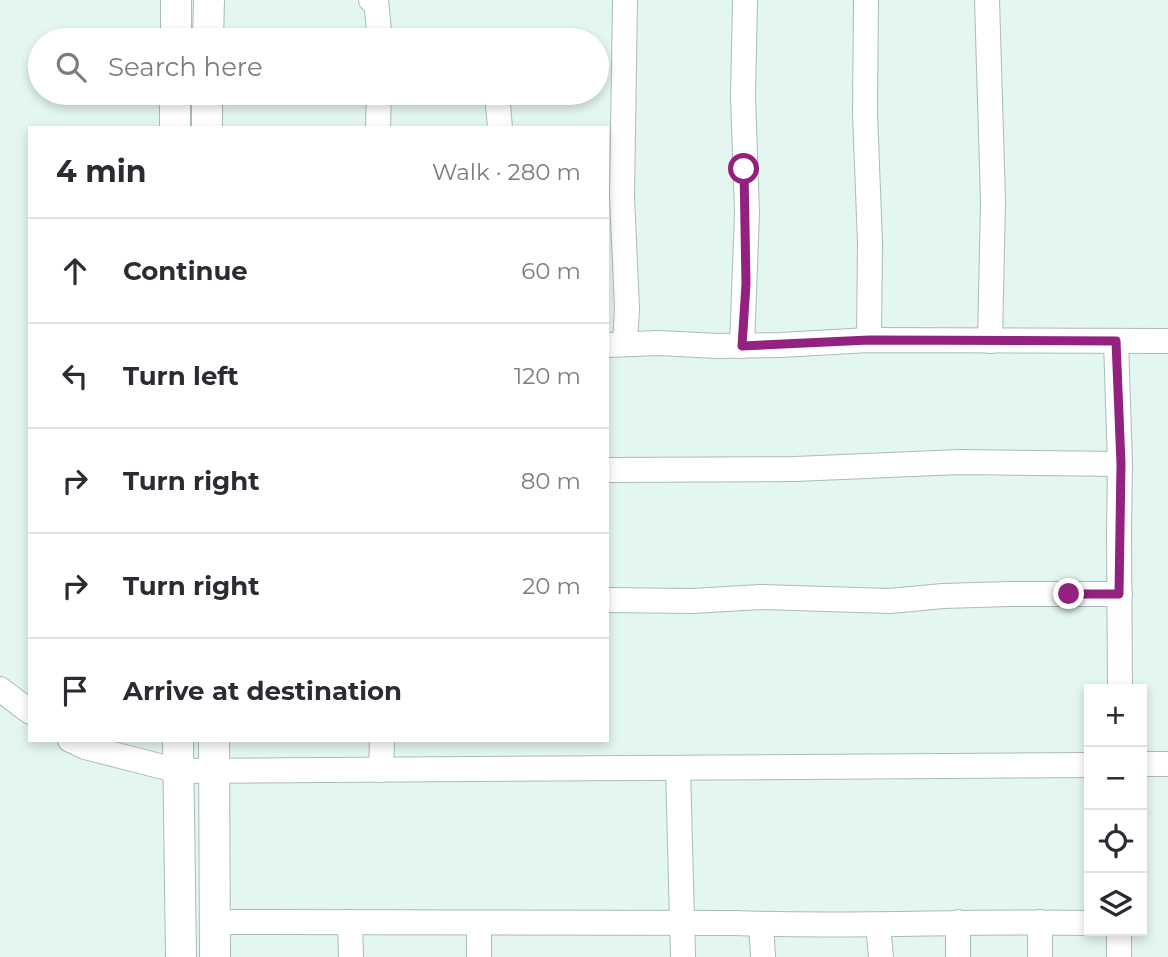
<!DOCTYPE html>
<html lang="en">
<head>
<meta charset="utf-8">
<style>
  body { margin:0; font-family:Montserrat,sans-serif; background:#f2f2f3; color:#2b2b33 }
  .controls { position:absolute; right:21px; bottom:21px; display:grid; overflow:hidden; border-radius:0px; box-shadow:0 4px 10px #0003 }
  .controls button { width:63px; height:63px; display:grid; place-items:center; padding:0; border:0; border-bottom:2px solid #e1e1e2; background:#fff; color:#2b2b33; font:35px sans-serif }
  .stop { position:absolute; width:21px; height:21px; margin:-16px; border:5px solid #932180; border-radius:50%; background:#fff }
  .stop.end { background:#932180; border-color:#fff; box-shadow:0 2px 7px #0008 }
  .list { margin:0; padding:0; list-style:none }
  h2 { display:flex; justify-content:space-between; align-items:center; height:91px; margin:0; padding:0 28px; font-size:30px }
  h2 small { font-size:23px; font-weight:400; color:#7c7c81 }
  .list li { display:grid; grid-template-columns:46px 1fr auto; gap:21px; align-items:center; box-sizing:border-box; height:105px; padding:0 28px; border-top:2px solid #e1e1e2 }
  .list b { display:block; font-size:26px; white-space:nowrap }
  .list em { font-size:23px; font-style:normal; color:#7c7c81 }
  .icon { flex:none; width:38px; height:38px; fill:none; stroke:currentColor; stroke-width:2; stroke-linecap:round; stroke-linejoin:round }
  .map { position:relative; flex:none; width:1168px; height:957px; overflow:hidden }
  .search { position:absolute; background:#fff; box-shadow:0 4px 10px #0003; left:28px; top:28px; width:581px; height:77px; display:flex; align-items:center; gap:18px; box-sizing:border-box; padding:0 24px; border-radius:38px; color:#7c7c81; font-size:26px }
  .panel { position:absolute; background:#fff; box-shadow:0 4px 10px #0003; left:28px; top:126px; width:581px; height:616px; border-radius:0px }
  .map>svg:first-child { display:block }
</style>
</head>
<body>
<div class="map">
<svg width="1168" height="957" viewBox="0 0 1168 957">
  <rect width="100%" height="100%" fill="#e4f6f0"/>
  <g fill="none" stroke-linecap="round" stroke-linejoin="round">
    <defs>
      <g id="minor">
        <path d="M371,0L376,1L380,40"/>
        <path d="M625,0L622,197L627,308L625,344"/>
        <path d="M866,0L865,113L870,243L869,340"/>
        <path d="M987,0L993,201L990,341"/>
        <path d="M497,93L500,128"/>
        <path d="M378,128L379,93"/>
        <path d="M1116,341L1120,464L1119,532L1120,689"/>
        <path d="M607,345L658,343L718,346L781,345L869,340L1168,341"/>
        <path d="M742,346L747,213L743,97L745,0"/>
        <path d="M607,470L795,469L960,462L1120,464"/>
        <path d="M607,600L693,601L760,597L890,601L943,596L1009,594H1120"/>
        <path d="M0,689L30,712"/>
        <path d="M70,740L85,747L179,771L1089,765"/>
        <path d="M1142,764H1168"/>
        <path d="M678,769L683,957"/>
        <path d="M381,770L382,740"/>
        <path d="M215,922L735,923C853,928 971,920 1089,923"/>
        <path d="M350,922L351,957"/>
        <path d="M958,922V957"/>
        <path d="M1040,922V957"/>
        <path d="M479,923V957"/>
        <path d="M761,924L763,957"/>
        <path d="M878,925L881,957"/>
        <path d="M1119,931V957"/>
      </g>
      <g id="tertiary">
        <path d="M176,0V40"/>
        <path d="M208,40L209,0"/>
        <path d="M207,93V128"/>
        <path d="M175,128V93"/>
        <path d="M178,740L181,957"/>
        <path d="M214,740L215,957"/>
      </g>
    </defs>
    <use href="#minor" stroke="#aabcb6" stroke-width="26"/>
    <use href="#tertiary" stroke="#aabcb6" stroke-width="32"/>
    <use href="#minor" stroke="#fff" stroke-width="24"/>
    <use href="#tertiary" stroke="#fff" stroke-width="30"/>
  </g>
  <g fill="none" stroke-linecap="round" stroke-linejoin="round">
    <path stroke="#932180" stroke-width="9" d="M744,169L746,284L742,346L869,340L1116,341L1121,464L1119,594H1069"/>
  </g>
</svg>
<div class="controls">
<button>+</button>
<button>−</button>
<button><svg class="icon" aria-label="locate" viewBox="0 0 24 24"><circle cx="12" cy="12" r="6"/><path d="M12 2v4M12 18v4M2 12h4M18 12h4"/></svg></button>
<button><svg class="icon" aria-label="layers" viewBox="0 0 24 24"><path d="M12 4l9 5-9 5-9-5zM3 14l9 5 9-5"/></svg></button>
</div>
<div class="stop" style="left:744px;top:169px"></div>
<div class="stop end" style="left:1069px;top:594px"></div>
<div class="search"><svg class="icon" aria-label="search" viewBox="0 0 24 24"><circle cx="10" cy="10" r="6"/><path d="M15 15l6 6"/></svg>Search here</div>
<section class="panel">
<h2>4 min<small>Walk · 280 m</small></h2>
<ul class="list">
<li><svg class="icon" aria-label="ahead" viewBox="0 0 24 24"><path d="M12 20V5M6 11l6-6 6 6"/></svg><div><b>Continue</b></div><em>60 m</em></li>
<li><svg class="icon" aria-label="left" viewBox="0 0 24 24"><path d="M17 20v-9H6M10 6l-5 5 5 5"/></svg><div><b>Turn left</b></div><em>120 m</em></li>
<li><svg class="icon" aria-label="right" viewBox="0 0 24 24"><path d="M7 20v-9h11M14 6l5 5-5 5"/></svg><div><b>Turn right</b></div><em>80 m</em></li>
<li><svg class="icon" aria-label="right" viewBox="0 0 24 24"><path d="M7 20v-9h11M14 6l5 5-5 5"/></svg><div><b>Turn right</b></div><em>20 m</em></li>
<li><svg class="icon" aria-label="arrive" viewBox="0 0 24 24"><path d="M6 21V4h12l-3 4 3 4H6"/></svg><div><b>Arrive at destination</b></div></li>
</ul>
</section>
</div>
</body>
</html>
